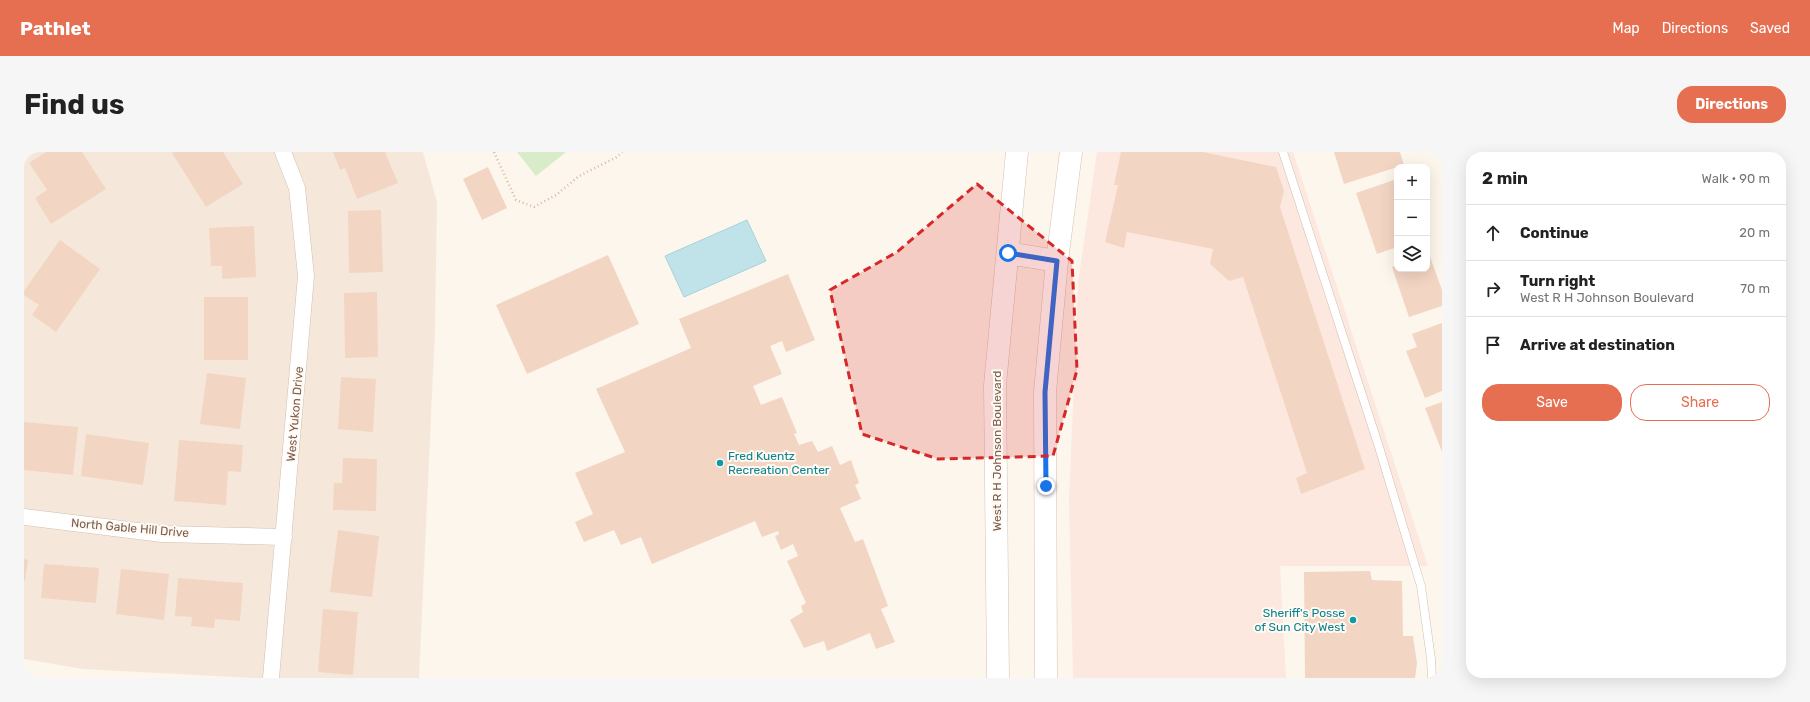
<!DOCTYPE html>
<html lang="en">
<head>
<meta charset="utf-8">
<style>
  body { margin:0; font-family:Rubik,sans-serif; background:#f6f6f6; color:#222 }
  .controls { position:absolute; right:12px; top:12px; display:grid; overflow:hidden; border-radius:8px; box-shadow:0 4px 16px #0002 }
  .controls button { width:36px; height:36px; display:grid; place-items:center; padding:0; border:0; border-bottom:1px solid #e0e0e0; background:#fff; color:#222; font:20px sans-serif }
  .stop { position:absolute; width:12px; height:12px; margin:-9px; border:3px solid #1a73e8; border-radius:50%; background:#fff }
  .stop.end { background:#1a73e8; border-color:#fff; box-shadow:0 1px 4px #0008 }
  .list { margin:0; padding:0; list-style:none }
  h2 { display:flex; justify-content:space-between; align-items:center; height:52px; margin:0; padding:0 16px; font-size:17px }
  h2 small { font-size:13px; font-weight:400; color:#767676 }
  .list li { display:grid; grid-template-columns:26px 1fr auto; gap:12px; align-items:center; box-sizing:border-box; height:56px; padding:0 16px; border-top:1px solid #e0e0e0 }
  .list b { display:block; font-size:15px; white-space:nowrap }
  .list p { margin:0; font-size:13px; white-space:nowrap; color:#767676 }
  .list em { font-size:13px; font-style:normal; color:#767676 }
  .actions { display:flex; gap:8px; padding:12px 16px }
  .actions a { flex:1; padding:9px 0; border:1px solid #e76f51; border-radius:16px; text-align:center; font-size:14px; color:#e76f51 }
  .actions .main { background:#e76f51; color:#fff }
  .icon { flex:none; width:22px; height:22px; fill:none; stroke:currentColor; stroke-width:2; stroke-linecap:round; stroke-linejoin:round }
  .map { position:relative; flex:none; width:1418px; height:526px; overflow:hidden; border-radius:16px }
  header { display:flex; align-items:center; gap:24px; box-sizing:border-box; height:56px; padding:0 20px; background:#e76f51; color:#fff }
  header strong { font-size:19px }
  nav { display:flex; gap:22px; margin-inline-start:auto; font-size:14px }
  .intro { display:flex; align-items:center; justify-content:space-between; box-sizing:border-box; height:96px; padding:0 24px }
  h1 { margin:0; font-size:28px }
  .button { padding:10px 18px; border-radius:16px; background:#e76f51; color:#fff; font-size:14px; font-weight:700 }
  main { display:flex; gap:24px; padding:0 24px }
  aside { flex:1; background:#fff; border-radius:16px; box-shadow:0 4px 16px #0002 }
  .map>svg:first-child { display:block }
</style>
</head>
<body>
<header>
<strong>Pathlet</strong>
<nav><a>Map</a><a>Directions</a><a>Saved</a></nav>
</header>
<div class="intro"><h1>Find us</h1><a class="button">Directions</a></div>
<main>
<div class="map">
<svg width="1418" height="526" viewBox="0 0 1418 526">
  <rect width="100%" height="100%" fill="#fdf6ec"/>
  <path fill="#f5e8da" d="M0,0H399L413,50L411,177L395,526H228L59,517L0,507Z"/>
  <path fill="#fde8e0" d="M1073,0H1269L1404,414H1256L1262,526H1049L1045,349L1054,131Z"/>
  <path fill="#d8ecc9" d="M493,0H542L512,24Z"/>
  <path fill="#bfe3e8" stroke="#a5d3da" d="M723,68L742,109L660,145L641,104Z"/>
  <g fill="#f3d5c3">
    <path d="M22,0H58L82,37L27,72L11,46L23,38L5,11Z"/>
    <path d="M151,0H199L219,32L182,55L148,1Z"/>
    <path d="M309,0H361L374,31L333,47L321,16L316,18Z"/>
    <path d="M1097,0H1179L1252,15L1260,39L1256,55L1341,317L1277,342L1272,326L1283,321L1219,125L1205,129L1186,112L1189,97L1103,80L1100,96L1081,90L1094,33H1090Z"/>
    <path d="M1310,0H1376L1380,13L1320,32Z"/>
    <path d="M464,15L483,56L458,68L439,27Z"/>
    <path d="M1373,27V95L1353,102L1332,41Z"/>
    <path d="M357,58L359,120L325,121L324,59Z"/>
    <path d="M230,74L232,125L198,127V114H187L185,76Z"/>
    <path d="M36,88L76,117L32,180L8,163L15,153L0,143V139Z"/>
    <path d="M1405,102L1418,138V154L1385,165L1368,115L1373,113V117H1403V103Z"/>
    <path d="M584,103L615,172L503,222L472,153Z"/>
    <path d="M764,122L791,188L762,200L758,189L746,194L758,222L729,234L737,253L758,245L773,281L770,282L775,293L788,289L794,300L808,294L816,313L827,308L835,331L831,333L837,347L816,356L831,390L839,387L864,454L857,457L871,490L852,497L846,481L803,499L800,489L780,496L766,468L779,460L777,454L782,451L763,409L774,404L769,392L757,398L751,384L755,382L754,379L738,385L731,369L628,412L617,385L597,393L590,378L560,390L551,370L569,362L551,321L601,300L572,237L667,196L655,167Z"/>
    <path d="M353,140L354,205L321,206L320,141Z"/>
    <rect x="180" y="145" width="44" height="63"/>
    <path d="M1418,171V239L1401,246L1382,199L1393,195L1388,182Z"/>
    <path d="M183,221L222,226L216,277L176,272Z"/>
    <path d="M317,225L352,227L349,280L314,277Z"/>
    <path d="M1418,250V300L1401,256Z"/>
    <path d="M0,270L54,275L49,323L0,318Z"/>
    <path d="M62,282L125,291L119,333L57,324Z"/>
    <path d="M155,288L219,293L217,320L204,319L202,353L150,349Z"/>
    <path d="M319,306L353,307L352,359L309,358L310,331H318Z"/>
    <path d="M314,378L355,384L348,445L306,440Z"/>
    <path d="M0,407L4,408L1,429H0Z"/>
    <path d="M20,412L75,416L72,451L17,446Z"/>
    <path d="M97,417L145,422L140,468L92,462Z"/>
    <path d="M1346,419L1348,428L1378,429L1379,484H1389L1393,511L1391,526H1281L1280,420Z"/>
    <path d="M154,426L219,431L216,469L191,467L190,476L167,474L168,465L151,464Z"/>
    <path d="M299,457L334,460L329,523L294,520Z"/>
  </g>
  <g fill="none" stroke-linecap="round" stroke-linejoin="round">
    <defs>
      <path id="service" d="M1259,0L1355,295L1397,434L1407,507L1408,526"/>
      <g id="minor">
        <path d="M0,365L138,382L260,385"/>
        <path d="M247,526L282,124L273,36L259,0"/>
      </g>
      <g id="secondary">
        <path d="M984,101L1033,109"/>
        <path d="M974,526L971,233L993,0"/>
        <path d="M1022,526L1021,240L1033,109L1047,0"/>
      </g>
    </defs>
    <use href="#service" stroke="#d1beb0" stroke-width="9"/>
    <use href="#minor" stroke="#d1beb0" stroke-width="17"/>
    <use href="#secondary" stroke="#d6c0b0" stroke-width="23"/>
    <path stroke="#d9b8a5" stroke-width="2.5" stroke-dasharray="1 3" stroke-linecap="butt" d="M470,0L492,48L510,55L532,43L555,24L593,5L598,0"/>
    <use href="#service" stroke="#fff" stroke-width="8"/>
    <use href="#minor" stroke="#fff" stroke-width="16"/>
    <use href="#secondary" stroke="#fff" stroke-width="22"/>
  </g>
  <g fill="none" stroke-linecap="round" stroke-linejoin="round">
    <path stroke="#1a73e8" stroke-width="5" d="M984,101L1033,109L1021,240L1022,334"/>
  </g>
  <path fill="#d62828" fill-opacity="0.2" stroke="#d62828" stroke-width="3" stroke-dasharray="8 5" stroke-linejoin="round" d="M953,32L1048,109L1053,218L1029,304L914,307L838,282L806,138L873,100Z"/>
  <g fill="#0f9aa8" stroke="#fffaf3" stroke-width="1.5">
    <circle cx="696" cy="311" r="4"/>
    <circle cx="1329" cy="468" r="4"/>
  </g>
  <g text-anchor="middle" dominant-baseline="central" stroke-width="4" stroke-linejoin="round" paint-order="stroke">
    <g font-size="12" fill="#7a5c4d" stroke="#fffaf3">
      <text transform="translate(271 262) rotate(-85)">West Yukon Drive</text>
      <text transform="translate(973 299) rotate(-90)">West R H Johnson Boulevard</text>
      <text transform="translate(106 376) rotate(5)">North Gable Hill Drive</text>
    </g>
    <g font-size="12" fill="#0d838f" stroke="#fffaf3" text-anchor="start">
      <text x="704" y="304">Fred Kuentz<tspan x="704" dy="14">Recreation Center</tspan></text>
      <text x="1321" y="461" text-anchor="end">Sheriff's Posse<tspan x="1321" dy="14">of Sun City West</tspan></text>
    </g>
  </g>
</svg>
<div class="controls">
<button>+</button>
<button>−</button>
<button><svg class="icon" aria-label="layers" viewBox="0 0 24 24"><path d="M12 4l9 5-9 5-9-5zM3 14l9 5 9-5"/></svg></button>
</div>
<div class="stop" style="left:984px;top:101px"></div>
<div class="stop end" style="left:1022px;top:334px"></div>
</div>
<aside>
<h2>2 min<small>Walk · 90 m</small></h2>
<ul class="list">
<li><svg class="icon" aria-label="ahead" viewBox="0 0 24 24"><path d="M12 20V5M6 11l6-6 6 6"/></svg><div><b>Continue</b></div><em>20 m</em></li>
<li><svg class="icon" aria-label="right" viewBox="0 0 24 24"><path d="M7 20v-9h11M14 6l5 5-5 5"/></svg><div><b>Turn right</b><p>West R H Johnson Boulevard</p></div><em>70 m</em></li>
<li><svg class="icon" aria-label="arrive" viewBox="0 0 24 24"><path d="M6 21V4h12l-3 4 3 4H6"/></svg><div><b>Arrive at destination</b></div></li>
</ul>
<div class="actions"><a class="main">Save</a><a>Share</a></div>
</aside>
</main>
</body>
</html>
